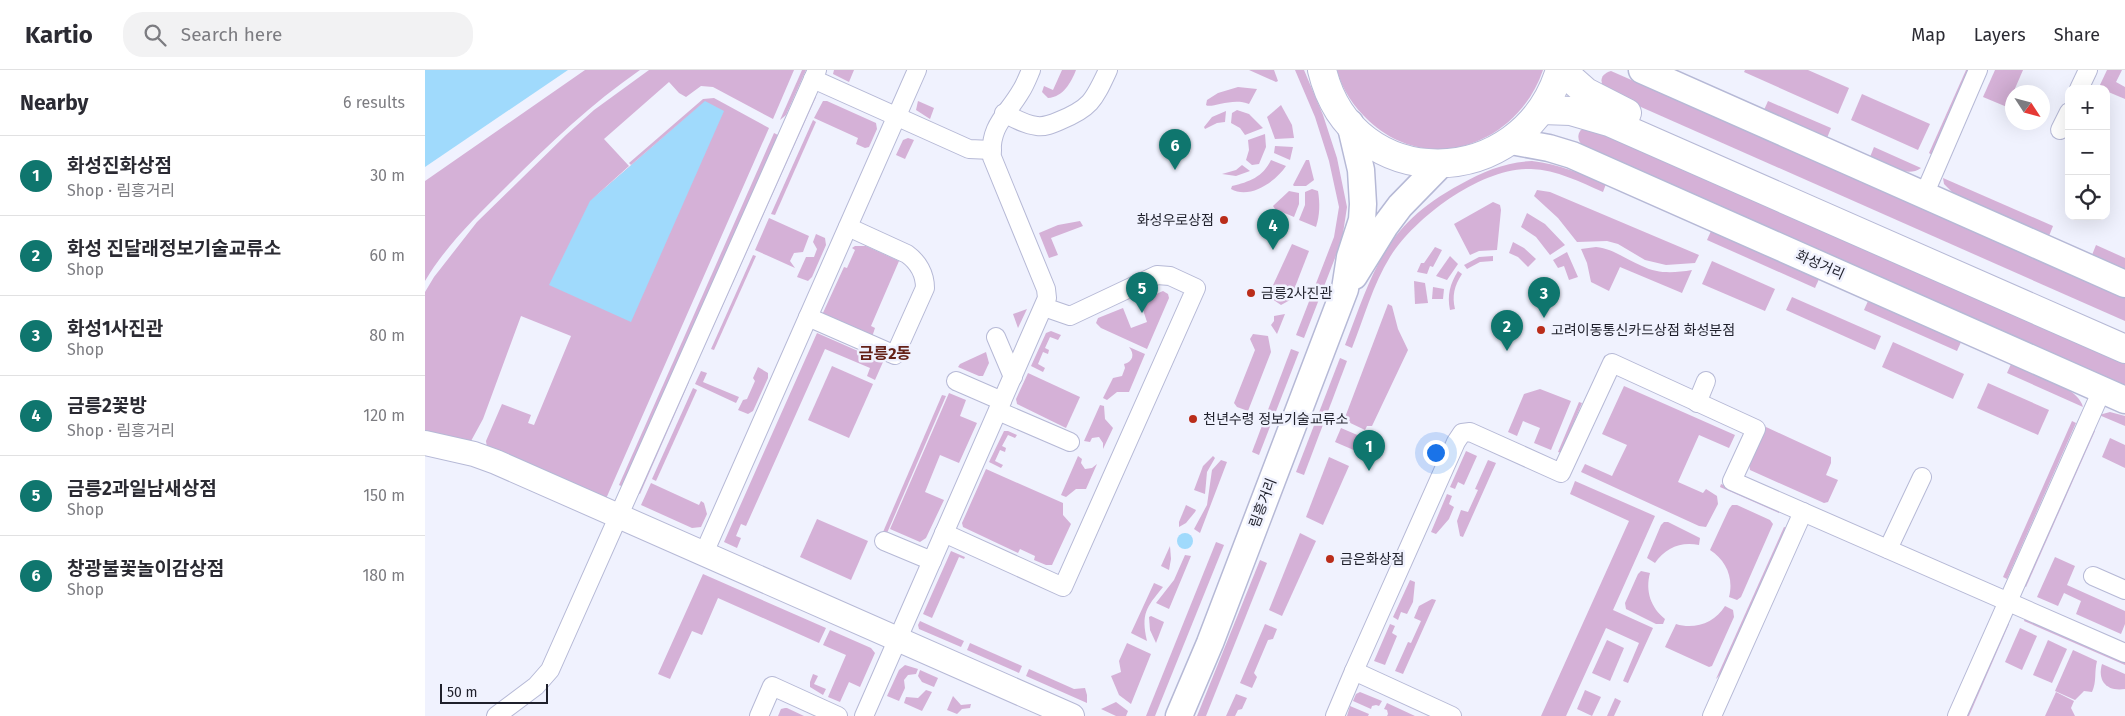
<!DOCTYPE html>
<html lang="en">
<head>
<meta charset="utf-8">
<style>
  body { margin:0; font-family:"Fira Sans","Noto Sans KR",sans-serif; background:#f2f2f3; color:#2b2b33 }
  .controls { position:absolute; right:15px; top:15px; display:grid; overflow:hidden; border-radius:10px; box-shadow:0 5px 20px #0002 }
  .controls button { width:45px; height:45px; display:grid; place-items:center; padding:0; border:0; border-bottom:1px solid #e1e1e2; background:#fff; color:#2b2b33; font:25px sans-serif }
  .compass { position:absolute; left:1580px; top:15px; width:45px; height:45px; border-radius:50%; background:#fff; box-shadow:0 5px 20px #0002; rotate:126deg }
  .scale { position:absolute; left:15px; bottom:12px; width:108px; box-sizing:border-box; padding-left:5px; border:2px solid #1f202b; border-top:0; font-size:14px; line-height:18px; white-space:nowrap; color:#1f202b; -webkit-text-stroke:4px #f0f2fe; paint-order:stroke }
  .you { position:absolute; left:1010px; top:382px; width:18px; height:18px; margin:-12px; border:4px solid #fff; border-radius:50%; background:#1a73e8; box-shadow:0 0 0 8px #1a73e833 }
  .badge { display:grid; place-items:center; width:32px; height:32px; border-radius:50%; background:#0f766e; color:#fff; font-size:16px; font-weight:700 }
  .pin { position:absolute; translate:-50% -41px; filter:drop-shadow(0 1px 2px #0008) }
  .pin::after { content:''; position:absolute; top:26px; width:18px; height:15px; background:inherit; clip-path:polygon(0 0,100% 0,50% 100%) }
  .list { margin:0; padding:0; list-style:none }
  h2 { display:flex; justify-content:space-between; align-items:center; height:65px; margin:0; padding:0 20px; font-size:21px }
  h2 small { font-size:16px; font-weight:400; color:#7c7c81 }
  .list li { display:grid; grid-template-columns:32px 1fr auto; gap:15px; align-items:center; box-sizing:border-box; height:80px; padding:0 20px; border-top:1px solid #e1e1e2 }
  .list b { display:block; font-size:19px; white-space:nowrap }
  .list p { margin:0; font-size:16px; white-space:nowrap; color:#7c7c81 }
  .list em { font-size:16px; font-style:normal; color:#7c7c81 }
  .icon { flex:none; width:28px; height:28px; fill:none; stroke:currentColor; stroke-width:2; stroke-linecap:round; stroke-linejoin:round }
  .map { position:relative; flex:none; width:1700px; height:646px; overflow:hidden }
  header { display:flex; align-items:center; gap:30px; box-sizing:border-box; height:70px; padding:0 25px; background:#fff; border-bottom:1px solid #e1e1e2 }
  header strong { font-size:24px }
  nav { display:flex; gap:28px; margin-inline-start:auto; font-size:18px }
  .search { width:350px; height:45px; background:#f2f2f3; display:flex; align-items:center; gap:12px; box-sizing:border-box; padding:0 18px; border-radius:20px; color:#7c7c81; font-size:19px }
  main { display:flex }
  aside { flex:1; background:#fff }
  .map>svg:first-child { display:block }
</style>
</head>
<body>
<header>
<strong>Kartio</strong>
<div class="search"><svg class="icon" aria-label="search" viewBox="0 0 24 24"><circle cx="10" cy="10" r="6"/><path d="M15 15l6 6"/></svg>Search here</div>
<nav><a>Map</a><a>Layers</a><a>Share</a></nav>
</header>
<main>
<aside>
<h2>Nearby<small>6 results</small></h2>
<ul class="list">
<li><span class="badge">1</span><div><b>화성진화상점</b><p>Shop · 림흥거리</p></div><em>30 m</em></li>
<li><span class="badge">2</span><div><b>화성 진달래정보기술교류소</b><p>Shop</p></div><em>60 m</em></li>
<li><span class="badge">3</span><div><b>화성1사진관</b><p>Shop</p></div><em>80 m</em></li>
<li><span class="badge">4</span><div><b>금릉2꽃방</b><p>Shop · 림흥거리</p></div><em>120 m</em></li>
<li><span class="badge">5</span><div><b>금릉2과일남새상점</b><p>Shop</p></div><em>150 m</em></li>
<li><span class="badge">6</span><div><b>창광불꽃놀이감상점</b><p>Shop</p></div><em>180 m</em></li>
</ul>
</aside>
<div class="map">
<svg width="1700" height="646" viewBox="0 0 1700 646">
  <rect width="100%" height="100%" fill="#f0f2fe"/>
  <g fill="#d5b1d7">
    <path d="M160,0H215C166,34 124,74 82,116C52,146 22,174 0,211V111Z"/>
    <path d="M224,0H369L348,49L288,17L276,16L261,27L254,23L244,12L179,69L204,96L165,131L280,31L206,95L204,93L278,29L289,28L344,58L180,431L62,378L61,371L77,334L106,345L103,353L109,355L146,266L96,246L58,349L46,371L0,364V222L9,207L52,152L141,65L169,40Z"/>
    <path d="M377,0H381L361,45L355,50Z"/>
    <path d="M409,0H429L424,12L408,4Z"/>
    <path d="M637,0H651C646,13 638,27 623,28L617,22L619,16L628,20Z"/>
    <path d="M824,0H849L853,11L851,12Z"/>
    <path d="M870,0H879L898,45L912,88L922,137L917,170L879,268L871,265L909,167L914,137L904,91L890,47Z"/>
    <path d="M912,0H1118C1093,74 1004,107 944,51C929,37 917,20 912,0Z"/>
    <path d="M1320,0H1383L1424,18L1413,44L1319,2Z"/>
    <path d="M1541,0H1544L1507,85L1504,83Z"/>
    <path d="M1570,0H1598L1582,37L1558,27Z"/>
    <path d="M1682,0H1697L1691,12L1700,17V29L1681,21V19L1674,17Z"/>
    <path d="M1186,1L1700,227V251L1182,22C1175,14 1173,5 1186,1Z"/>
    <path d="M813,17L832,19L824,34C807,27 786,39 781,35L782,30L793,23Z"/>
    <path d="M1437,24L1505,54L1493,80L1426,50Z"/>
    <path d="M389,26L391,27L277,282L275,281Z"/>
    <path d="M398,31H402L451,53L452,59L444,77L440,78L431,74L433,68L389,48Z"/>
    <path d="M493,31L509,38L505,49L491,40Z"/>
    <path d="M1343,31L1406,58L1402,68L1339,40Z"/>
    <path d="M856,35L867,55L869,68L850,69L842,47Z"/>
    <path d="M812,40L824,44L838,58L820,65L815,58L806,53L807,43Z"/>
    <path d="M801,41L800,52L792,53L780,59L779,57L787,47Z"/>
    <path d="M388,50L391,52L350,145L346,144Z"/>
    <path d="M1163,56L1700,292V315L1159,77C1150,70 1152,59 1163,56Z"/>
    <path d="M349,63L353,65L198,417L194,415Z"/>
    <path d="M840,64L841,77L834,94L827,95L821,90L824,80L823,70Z"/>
    <path d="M483,68L489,70L480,89L471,85L478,70Z"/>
    <path d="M850,76L868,77L865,90L849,83Z"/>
    <path d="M1449,77L1496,98C1481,109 1460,93 1445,87Z"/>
    <path d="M846,90L861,96C851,111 825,130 806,119L807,116C824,112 838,107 846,90Z"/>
    <path d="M881,90H884L889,110L881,116H869L868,115Z"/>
    <path d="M1107,91C1134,94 1157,104 1181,114L1178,122C1155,112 1132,100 1106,99C1057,97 990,147 965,187C948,214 939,248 927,278L920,275C949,200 959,155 1036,114C1059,101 1081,92 1107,91Z"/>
    <path d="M817,95L825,101L811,106L797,104L811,100Z"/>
    <path d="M1518,108L1628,156L1624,166L1529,124L1519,114Z"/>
    <path d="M887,119L893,121C895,133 895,145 891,157L874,150L880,135V122Z"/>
    <path d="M1112,120L1125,122L1274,185L1270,193L1241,195L1220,190L1193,174L1182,171L1152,172L1133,148L1109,126Z"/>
    <path d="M864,121L874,123V134L869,147L850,139L848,136Z"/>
    <path d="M1068,132L1075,135L1076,140L1072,180L1054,181L1045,185L1029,154Z"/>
    <path d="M1102,143L1120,154L1140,175L1125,185L1111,167L1096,157Z"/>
    <path d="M344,148L384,166L378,182L369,183L365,191L370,198L330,180Z"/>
    <path d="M655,151L658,156L626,168L633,185L624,188L614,163L633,155Z"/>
    <path d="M1286,161L1394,209L1390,218L1282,170Z"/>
    <path d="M391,164L400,168L401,175L387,207L383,211L372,207L381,187H389L392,179L388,172Z"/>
    <path d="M1088,172L1099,178L1111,189L1103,197L1093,187L1084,183Z"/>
    <path d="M867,174L884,181L865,230L856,235L843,226Z"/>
    <path d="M1671,175L1700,188V200L1667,185Z"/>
    <path d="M430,176H441L474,191L446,256L450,258L447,267L397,245L419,197L422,198L430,180L427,178Z"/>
    <path d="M1010,177L1017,180L1008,197L1005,196L1002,204L992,202L996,193H999Z"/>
    <path d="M1171,177C1189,179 1200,189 1217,196C1233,204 1249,203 1267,200L1257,223L1195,197L1184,221L1166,212L1162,193L1156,179Z"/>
    <path d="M1142,182L1153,207L1144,210L1139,196L1133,198L1128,190Z"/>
    <path d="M328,185L331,186L289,280L286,279Z"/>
    <path d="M1025,186L1033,194L1022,210L1011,206Z"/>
    <path d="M1068,186V191L1055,192L1042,199L1039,195L1054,187Z"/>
    <path d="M1287,191L1350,219L1340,241L1277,214Z"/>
    <path d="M1033,201L1037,204C1029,216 1027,226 1030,239L1025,240C1022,225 1025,214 1033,201Z"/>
    <path d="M989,211L1000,213L1003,233L990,234Z"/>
    <path d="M1008,217L1019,219L1018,229H1007Z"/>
    <path d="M738,221L743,224L744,228L722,279L676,258L671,253L673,248L698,238L706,258L722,252L715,231Z"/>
    <path d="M1367,227L1456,266L1450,280L1361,240Z"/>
    <path d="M1443,231L1536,272L1532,281L1439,240Z"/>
    <path d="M963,234L967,236L973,259L983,280L947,356H942L940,360L919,350Z"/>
    <path d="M602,239L593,258L588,244Z"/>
    <path d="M860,244L852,264L846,255L849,251V246Z"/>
    <path d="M626,261L636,265L633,270L625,267L620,278L624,280L623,284L618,282L613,294L620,298L618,302L606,296L621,263Z"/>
    <path d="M392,263L458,292L450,310L442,306L445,298L400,279L321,456L316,454L311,466L316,468L312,478L299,472Z"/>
    <path d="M828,264L843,266L846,282L823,341L812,337L809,333L830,280L825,269Z"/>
    <path d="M1468,272L1539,304L1528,329L1457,297Z"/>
    <path d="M704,277L720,284L704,322H692L682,330L678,328L688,308L697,306L700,298L699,294C708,292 710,284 704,277Z"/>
    <path d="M866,279L874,282L834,385L827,382Z"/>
    <path d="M561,282L564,293L558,306H554L533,297L535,294Z"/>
    <path d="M915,288L922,291L879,405L871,402Z"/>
    <path d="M1586,294C1605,302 1653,316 1658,337L1582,303Z"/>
    <path d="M407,296L448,314L424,368L383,350Z"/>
    <path d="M333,297L343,303V308L328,341L323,344L313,340L318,330L322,329L330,311L328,308Z"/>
    <path d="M276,301L282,303L278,312L314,327L311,333L270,314Z"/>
    <path d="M603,303L655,327L641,358L592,334L591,329Z"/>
    <path d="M261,311L264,312L215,424L212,423Z"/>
    <path d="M1563,313L1624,340L1613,365L1552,338Z"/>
    <path d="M1199,316L1310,365L1304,378L1274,365L1253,412L1278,423L1281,419L1292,426L1293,434L1281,457L1274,456L1156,402L1160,394L1187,406L1202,375L1177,364Z"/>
    <path d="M268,318L272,320L231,411L227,409Z"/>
    <path d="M1115,319L1146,331L1126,380L1109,373L1115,358L1098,351L1092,366L1083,362L1099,324Z"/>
    <path d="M524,323L541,330L535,346L552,353L534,393L515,385L500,422L519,430L501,468L495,472L465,459Z"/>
    <path d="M517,325L521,326L462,463L458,462Z"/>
    <path d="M1154,332L1157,333L1136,383L1133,382Z"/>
    <path d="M675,335L679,336L680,349L688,358L678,379V373L674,367L667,368L665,372L659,371Z"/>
    <path d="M1685,342L1700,346V356L1674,345Z"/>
    <path d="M1647,351L1651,353L1582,509L1578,507Z"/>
    <path d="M1341,357L1406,387V393L1401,405L1413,410L1403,432L1399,433L1325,400L1324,394Z"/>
    <path d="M916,358L937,367L931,381L910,372Z"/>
    <path d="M1666,359L1670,361L1601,517L1597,515Z"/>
    <path d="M579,361H583L592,365L590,368L583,365L577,376L581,378L580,382L575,380L570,391L578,395L576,398L564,392Z"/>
    <path d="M1685,368L1700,375V398L1677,387Z"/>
    <path d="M1041,381L1052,386L1039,415L1033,412L1030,419L1025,417Z"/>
    <path d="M653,386L657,389L656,393L660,399L667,398L672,394L661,419H651L641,427L636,425Z"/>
    <path d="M788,386L790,388L782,402L780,424L769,420L778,396Z"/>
    <path d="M904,387L924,396L898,455L881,447Z"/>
    <path d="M796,390L802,392L775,463L769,459L782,435L787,400Z"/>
    <path d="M1063,390L1071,393L1038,467L1035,466L1032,451L1036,440L1043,442L1053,420L1050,419Z"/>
    <path d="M561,399L638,433V445L646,454L627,495H621L609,490L610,486L595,479L593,483L538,457L537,453Z"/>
    <path d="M1150,411L1230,446L1188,540L1228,558L1203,613L1198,611L1214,573L1181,558L1141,646H1116L1204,451L1145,424Z"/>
    <path d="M226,413L274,435L276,431L279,433L282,444L276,457L267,458L216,435Z"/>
    <path d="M1296,414L1355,440L1354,443L1295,417Z"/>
    <path d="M1022,424L1027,426L1024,434L1029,437L1024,449L1011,464L1006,462Z"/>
    <path d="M761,435L771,440L770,442L761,453L754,457V452Z"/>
    <path d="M1307,435H1312L1345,450L1348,454L1316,527L1312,530L1304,527C1309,508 1301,490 1285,480L1304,439Z"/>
    <path d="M392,449L443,471L426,510L375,487Z"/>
    <path d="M1239,452H1243L1275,468L1274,475C1256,471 1240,478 1230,493L1222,488L1236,455Z"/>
    <path d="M1359,457L1362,458L1296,604L1291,609Z"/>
    <path d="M875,463L891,471L857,546L844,540Z"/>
    <path d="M791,472L799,475L730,646H721Z"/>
    <path d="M745,476L746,489L744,500L736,496Z"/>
    <path d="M526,481L540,487L539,489L534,487L507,548L498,544Z"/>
    <path d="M760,485L766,486L744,539L731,533L749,510Z"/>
    <path d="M1630,487L1650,496L1642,515L1700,541V554L1696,564L1651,544L1656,531L1639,523L1633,536L1612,527Z"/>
    <path d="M835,490L842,493L781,646H772Z"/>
    <path d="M1216,501L1225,503C1220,521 1226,538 1240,549L1238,554H1231L1201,539L1200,533L1213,504Z"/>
    <path d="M278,504L401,558L394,573L293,528L277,565L267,561L245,609L233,604Z"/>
    <path d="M985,510L990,512L988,532L982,544L976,542L973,550L968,547Z"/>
    <path d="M729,513L738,517C721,538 716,543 722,571L706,563Z"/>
    <path d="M1007,529L1011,530L978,604L970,601L983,572L986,573L996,551L989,548L994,536Z"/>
    <path d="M1300,536L1308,540L1309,547L1287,596L1284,597L1240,577L1251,554C1269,560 1290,553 1300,536Z"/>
    <path d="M726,546L739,552L731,573L725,560L724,547Z"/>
    <path d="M1600,548L1700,593V595L1599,551Z"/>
    <path d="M495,551L539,571L536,577L494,559L493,555Z"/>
    <path d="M1580,552L1584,554L1544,646H1539Z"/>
    <path d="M840,554L852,559L848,569L843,570L829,603L832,607L827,618L815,613Z"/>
    <path d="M965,554L970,556L967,563L972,566L960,595L949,591Z"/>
    <path d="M1595,558L1612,566L1597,600L1580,592Z"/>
    <path d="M405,560L446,578L450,583L435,617L424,612L415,632L403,627L421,585L398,575Z"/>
    <path d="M1182,570L1199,578L1185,611L1167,603Z"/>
    <path d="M1623,570L1642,579L1627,613L1608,605Z"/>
    <path d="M545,573L597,596L594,603L542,580Z"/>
    <path d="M702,573L726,584L706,634L694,625L686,606L696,602L694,591Z"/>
    <path d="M1648,580L1672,591C1669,603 1672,611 1667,622L1659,621L1650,630L1630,621Z"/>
    <path d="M1677,594L1700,604V619C1682,622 1672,611 1677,594Z"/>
    <path d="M480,595L493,599L491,604L483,605L479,610L480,618L474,631L462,626L474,600Z"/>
    <path d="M604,599L649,619L660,618L662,625V633L601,606Z"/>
    <path d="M495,600L513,608L509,617L497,612L493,606Z"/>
    <path d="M388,604L393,606L389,614L401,619L398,625L385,617V612Z"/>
    <path d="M501,620L507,622L497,641L479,633L481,627L493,628Z"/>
    <path d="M1160,620L1176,627L1167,646L1152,639Z"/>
    <path d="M935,622L957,631L954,636L951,635L947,636L946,639L928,631L931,624Z"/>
    <path d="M1631,622L1649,631L1646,638L1650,646H1620Z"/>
    <path d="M811,624L822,628L817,639L813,640L810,646H801Z"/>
    <path d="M528,626L536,635L546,634L545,638L537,639L532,644L522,640Z"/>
    <path d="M1190,628L1196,631L1189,646H1182Z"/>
    <path d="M691,632L703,641L701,646H691L676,639Z"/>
    <path d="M962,633L990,646H962L963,644L962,640L959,639Z"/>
    <path d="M925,636L944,644L943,646H922Z"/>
    <path d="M360,638H362L379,646H353L356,639Z"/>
  </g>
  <g fill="#a0dafc">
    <path d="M0,0H143L0,97Z"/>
    <path d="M280,31L299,41L206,252L124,215L165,131Z"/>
    <circle cx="760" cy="471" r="8"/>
  </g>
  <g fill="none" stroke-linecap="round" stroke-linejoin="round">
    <defs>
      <g id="street">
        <path d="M388,9L544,79L567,80"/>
        <path d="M1654,19L1663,0"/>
        <path d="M579,43C589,48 600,55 612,56C620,57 627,54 634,51C666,38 669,30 683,0"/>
        <path d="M1635,60L1644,42"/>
        <path d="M1499,125L1553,0"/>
        <path d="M383,247L470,285L500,218C500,204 493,192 482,184L423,157"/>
        <path d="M571,267L588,307"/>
        <path d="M531,311L577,331"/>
        <path d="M1272,333L1281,311"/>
        <path d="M573,341L645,372"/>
        <path d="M519,463L638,517L771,218L745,206L732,205L645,246L619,237"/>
        <path d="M459,471L507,491"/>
        <path d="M1463,479L1497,407"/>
        <path d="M279,483L492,0"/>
        <path d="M1668,506L1700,520"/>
        <path d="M71,646L111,616L125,600L392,0"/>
        <path d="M334,646L347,616L413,646"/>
        <path d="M439,646L622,228L621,219L567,87C564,56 582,45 596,21C600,15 603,7 606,0"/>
        <path d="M910,646L929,601"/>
        <path d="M1027,646L929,601L1031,372L1037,363L1045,362L1136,403L1187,293L1331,359L1307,411L1700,583"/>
        <path d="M1287,646L1378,442"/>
        <path d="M1532,646L1677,320"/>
      </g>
      <path id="secondary" d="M0,373L49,384L71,392L647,646"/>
      <g id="primary">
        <path d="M1217,0L1700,214"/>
        <path d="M1086,71L1124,78L1147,85L1700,330"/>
        <path d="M929,206L960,156L975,136L1016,94"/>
        <path d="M754,646L785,573L920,219L925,187L937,150L938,134L936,100L925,53"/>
      </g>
      <g id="highway">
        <path d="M897,0C927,126 1098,123 1135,0"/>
        <path d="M1136,0L1161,22L1202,43"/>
        <path d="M1117,40L1146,41L1184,52L1700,279"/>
      </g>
    </defs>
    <use href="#street" stroke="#b6b9d6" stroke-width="20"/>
    <use href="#secondary" stroke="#b6b9d6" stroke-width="26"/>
    <use href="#primary" stroke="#b6b9d6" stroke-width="29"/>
    <use href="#highway" stroke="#b6b9d6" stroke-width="30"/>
    <use href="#street" stroke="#fff" stroke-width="18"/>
    <use href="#secondary" stroke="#fff" stroke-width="24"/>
    <use href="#primary" stroke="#fff" stroke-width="26"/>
    <use href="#highway" stroke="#fff" stroke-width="28"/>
  </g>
  <g fill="#ba2d1a" stroke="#f0f2fe" stroke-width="2">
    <circle cx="799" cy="150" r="5"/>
    <circle cx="826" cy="223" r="5"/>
    <circle cx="1116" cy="260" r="5"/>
    <circle cx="768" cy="349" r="5"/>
    <circle cx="905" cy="489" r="5"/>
  </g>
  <g text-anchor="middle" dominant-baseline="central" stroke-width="5" stroke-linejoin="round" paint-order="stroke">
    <g font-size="14" fill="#1f202b" stroke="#f0f2fe" text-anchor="start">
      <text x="789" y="150" text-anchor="end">화성우로상점</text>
      <text x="836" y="223">금릉2사진관</text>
      <text x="1126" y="260">고려이동통신카드상점 화성분점</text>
      <text x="778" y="349">천년수령 정보기술교류소</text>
      <text x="915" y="489">금은화상점</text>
    </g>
    <g font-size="14" fill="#1f202b" stroke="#f0f2fe">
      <text transform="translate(1395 195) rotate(24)">화성거리</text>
      <text transform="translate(838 433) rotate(-69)">림흥거리</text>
    </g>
    <g font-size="16" font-weight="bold" fill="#642117" stroke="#f0f2fe">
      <text x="460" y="283">금릉2동</text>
    </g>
  </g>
</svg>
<div class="controls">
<button>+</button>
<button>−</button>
<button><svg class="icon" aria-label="locate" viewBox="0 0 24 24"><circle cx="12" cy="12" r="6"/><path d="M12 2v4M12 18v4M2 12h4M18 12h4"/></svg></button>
</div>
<svg class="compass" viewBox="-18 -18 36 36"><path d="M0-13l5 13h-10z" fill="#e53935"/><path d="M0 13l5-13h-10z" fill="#7c7c81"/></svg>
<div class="scale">50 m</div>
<div class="you"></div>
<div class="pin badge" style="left:944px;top:401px">1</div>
<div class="pin badge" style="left:1082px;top:281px">2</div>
<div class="pin badge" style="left:1119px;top:248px">3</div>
<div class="pin badge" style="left:848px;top:180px">4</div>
<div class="pin badge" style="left:717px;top:243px">5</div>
<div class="pin badge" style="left:750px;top:100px">6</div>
</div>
</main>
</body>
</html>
